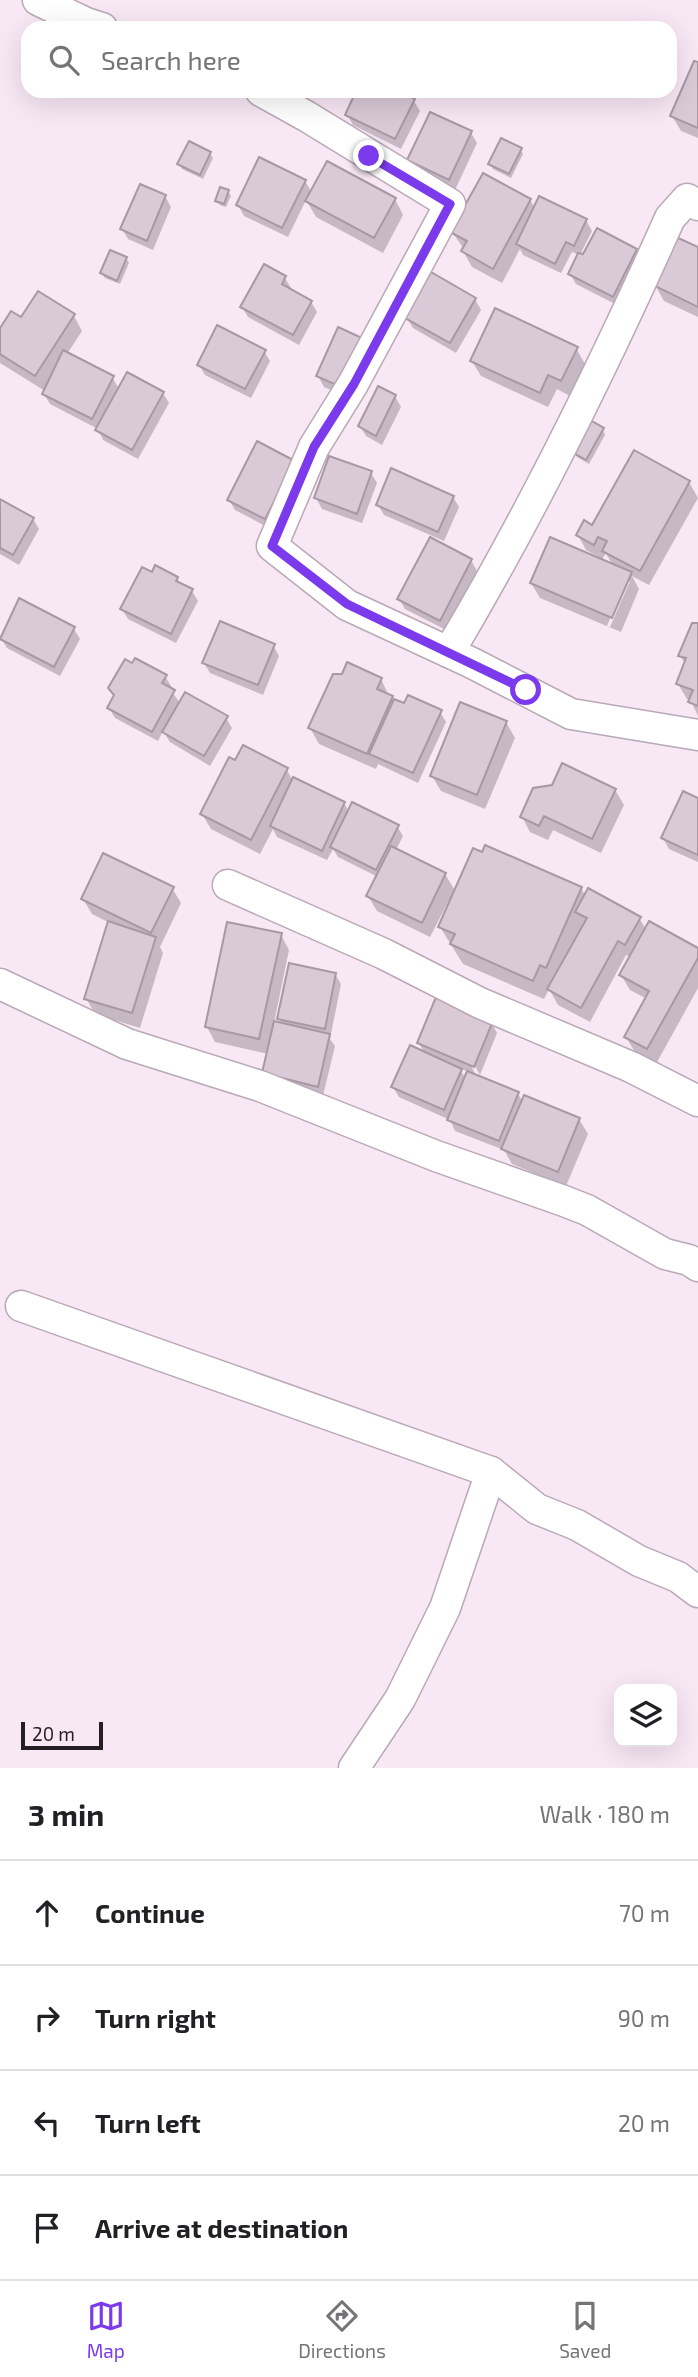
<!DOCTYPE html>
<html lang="en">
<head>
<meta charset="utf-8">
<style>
  body { margin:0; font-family:"Exo 2",sans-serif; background:#f2f2f2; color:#202124 }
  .controls { position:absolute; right:21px; bottom:21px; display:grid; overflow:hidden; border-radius:14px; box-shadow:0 7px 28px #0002 }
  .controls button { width:63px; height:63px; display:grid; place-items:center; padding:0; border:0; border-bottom:2px solid #e0e0e0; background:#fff; color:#202124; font:35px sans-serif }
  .scale { position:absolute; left:21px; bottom:18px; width:82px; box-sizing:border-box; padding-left:7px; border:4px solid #251f24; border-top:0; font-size:19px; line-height:24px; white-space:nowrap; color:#251f24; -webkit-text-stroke:5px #f8e7f5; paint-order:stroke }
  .stop { position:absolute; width:21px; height:21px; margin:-16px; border:5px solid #7c3aed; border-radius:50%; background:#fff }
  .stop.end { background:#7c3aed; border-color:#fff; box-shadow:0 2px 7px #0008 }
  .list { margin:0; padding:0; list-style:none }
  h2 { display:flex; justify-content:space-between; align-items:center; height:91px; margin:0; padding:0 28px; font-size:30px }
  h2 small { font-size:23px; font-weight:400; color:#757577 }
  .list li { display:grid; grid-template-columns:46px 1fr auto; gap:21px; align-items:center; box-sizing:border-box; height:105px; padding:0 28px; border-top:2px solid #e0e0e0 }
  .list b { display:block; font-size:26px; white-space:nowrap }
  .list em { font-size:23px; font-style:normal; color:#757577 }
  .icon { flex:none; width:38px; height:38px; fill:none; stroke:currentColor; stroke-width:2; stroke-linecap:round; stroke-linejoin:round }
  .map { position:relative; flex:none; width:698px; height:1768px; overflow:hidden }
  .search { position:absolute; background:#fff; box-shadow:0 7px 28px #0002; left:21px; right:21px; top:21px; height:77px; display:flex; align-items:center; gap:18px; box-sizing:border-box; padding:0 24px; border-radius:21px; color:#757577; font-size:26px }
  .sheet { height:511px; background:#fff }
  nav { display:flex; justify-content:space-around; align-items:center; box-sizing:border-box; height:98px; border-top:2px solid #e0e0e0; background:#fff; font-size:19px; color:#757577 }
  nav a { display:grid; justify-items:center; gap:4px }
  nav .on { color:#7c3aed }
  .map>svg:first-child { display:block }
</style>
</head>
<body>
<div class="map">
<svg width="698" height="1768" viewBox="0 0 698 1768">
  <rect width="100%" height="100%" fill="#f8e7f5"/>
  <g fill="#0003" fill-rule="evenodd">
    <path d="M698,64V138L681,131L672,116Z"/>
    <path d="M358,91H395L414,101L420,111L401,149L353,125L347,114Z"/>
    <path d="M471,133L477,143L455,190L415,171L409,160Z"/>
    <path d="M520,149L523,154L511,178L493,169L490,164Z"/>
    <path d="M210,154L213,158L203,179L182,169L179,164Z"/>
    <path d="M305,181L312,193L395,199L403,215L383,253L316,217L306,200L288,237L244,216L238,205Z"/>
    <path d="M228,191L231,196L226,207L220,205L217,201Z"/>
    <path d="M165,196L171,207L153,250L128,239L122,229Z"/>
    <path d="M530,200L535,208L586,220L592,231L580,255L636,250L642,261L619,306L576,284L570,274L579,255L572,252L561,273L523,255L520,249L502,283L472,267L463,251L464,249L452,232Z"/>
    <path d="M698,249V317L664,301L655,285Z"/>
    <path d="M126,258L129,263L120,284L105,278L102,273Z"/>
    <path d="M285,278L291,288L290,290L311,302L317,312L299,345L248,317L242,307Z"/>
    <path d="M475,299L481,310L456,353L413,328L407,318Z"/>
    <path d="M74,316L82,331L67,354L112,377L119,389L163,393L169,403L138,459L103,440L98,429L50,404L44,394L45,391L0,363V331L22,320Z"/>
    <path d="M339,329L346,396L324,387L318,376Z"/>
    <path d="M576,348L585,364L570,396L557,389L548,407L481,376L472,361Z"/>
    <path d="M264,351L270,361L251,398L205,375L199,365Z"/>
    <path d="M395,396L401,407L382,445L366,436L360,426Z"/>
    <path d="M603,430L605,435L589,464L577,457L574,452Z"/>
    <path d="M294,462L271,529L235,510L229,500Z"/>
    <path d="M371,473L377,483L362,523L322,509L316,498Z"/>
    <path d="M689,482L698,498L649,585L632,576L639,589L621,632L540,598L531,583L598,560L599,557L586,550L578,535ZM606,553L608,557L613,566L601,561ZM626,581H630L610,627L607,626Z"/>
    <path d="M453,497L459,507L444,541L384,515L378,505Z"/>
    <path d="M0,501L33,519L39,529L19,565L0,554Z"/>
    <path d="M471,560L477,571L446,630L405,609L399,599Z"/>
    <path d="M153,574L177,578L181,585L192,591L198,601L176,643L128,619L122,609Z"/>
    <path d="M698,625V716L691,701L687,699L678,684L685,664L680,655Z"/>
    <path d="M74,629L80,639L60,676L7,648L1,638Z"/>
    <path d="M273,645L279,656L263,695L210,673L204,663Z"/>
    <path d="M133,666L165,676L171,686L170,689L180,703L226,718L232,728L210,766L170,742L163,731L158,741L115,718L109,708Z"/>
    <path d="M381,679L389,696L394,701L405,706L440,712L446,722L418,783L378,764L376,769L319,744L310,728Z"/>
    <path d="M506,722L515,738L485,809L441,791L432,776Z"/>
    <path d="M236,763L286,769L292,779L344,803L349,812L397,826L403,836L396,850L445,874L456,892L581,888L586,897L639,918L646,929L698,950V988L656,1064L635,1052L626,1037L647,999L630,990L621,975L631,957L626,955L590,1022L558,1005L549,989L544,999L463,964L440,927L452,901L449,900L430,937L377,911L368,896L378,877L338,857L333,849L327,860L277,837L273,829L260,854L211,829L202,814Z"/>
    <path d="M615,790L624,805L601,853L553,830L548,840L530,832L522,817Z"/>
    <path d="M698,800V862L669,849L663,838Z"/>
    <path d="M172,888L181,903L160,947L163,953L140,1028L95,1014L86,998L110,923L92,914L83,899Z"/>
    <path d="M281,935L289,950L274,1023L282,1025L279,1019L335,974L341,984L330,1039L335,1046L323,1096L270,1083L268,1054L215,1042L207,1027Z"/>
    <path d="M491,1022L497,1033L480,1075L471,1059L468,1060L477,1077L518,1094L523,1102L579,1119L588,1134L566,1186L512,1164L504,1150L455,1131L450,1120L399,1097L393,1087L425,1054L419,1043ZM459,1068L469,1072L466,1079Z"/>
  </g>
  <g fill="#dac9d7" stroke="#a798a4" stroke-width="2">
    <path d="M694,61L698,62V128L670,116Z"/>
    <path d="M356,91H399L415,99L395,139L345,115Z"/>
    <path d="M430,112L472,131L449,180L407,160Z"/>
    <path d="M501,138L522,148L509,174L488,164Z"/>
    <path d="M189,141L211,152L200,175L177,164Z"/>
    <path d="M259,157L306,180L282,228L236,205Z"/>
    <path d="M327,161L396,198L374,238L305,201Z"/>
    <path d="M483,173L531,199L493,269L461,251L467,241L450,232Z"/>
    <path d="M140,184L166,195L147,241L120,229Z"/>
    <path d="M220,187L229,190L224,204L215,201Z"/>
    <path d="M539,196L587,219L574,246L566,242L555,264L516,244Z"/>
    <path d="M597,228L637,249L613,297L568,274L578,253L583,254Z"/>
    <path d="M676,237L698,247V307L653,285Z"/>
    <path d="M110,250L127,257L117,281L100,273Z"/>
    <path d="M264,264L286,276L282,284L312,301L293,335L240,307Z"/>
    <path d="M431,272L476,298L450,343L405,318Z"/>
    <path d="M38,291L75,314L35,376L0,354V328L11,311L21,317Z"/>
    <path d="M495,308L578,347L561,381L548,375L540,393L470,361Z"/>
    <path d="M217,325L266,350L245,389L197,365Z"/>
    <path d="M338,327L362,338L341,387L316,376Z"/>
    <path d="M63,350L114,376L92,419L42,394Z"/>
    <path d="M127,372L164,392L132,450L95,430Z"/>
    <path d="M378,386L396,395L376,436L358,426Z"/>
    <path d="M590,420L604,428L586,460L572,452Z"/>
    <path d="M257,441L295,461L265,519L227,500Z"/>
    <path d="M634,450L690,481L640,571L602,551L607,541L598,537L594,545L576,535L584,520L592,525Z"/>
    <path d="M329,456L372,471L357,514L314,498Z"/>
    <path d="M391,468L454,496L438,532L376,505Z"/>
    <path d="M0,499L34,518L13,555L0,548Z"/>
    <path d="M430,537L472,559L440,621L397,599Z"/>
    <path d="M550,537L632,572L612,618L530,583Z"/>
    <path d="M155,565L178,577L176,581L193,589L171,634L120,609L142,567L152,572Z"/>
    <path d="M19,598L75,627L54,667L0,639Z"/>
    <path d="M220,621L275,644L258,685L202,663Z"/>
    <path d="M692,623H698V706L688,702L693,690L676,684L686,658L678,656Z"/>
    <path d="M135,658L167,675L162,683L175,690L152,732L107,708L114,695L108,688L125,659L132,663Z"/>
    <path d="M347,662L382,678L377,689L393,696L367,754L308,728L333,674H342Z"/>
    <path d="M185,692L228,716L204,756L162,732Z"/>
    <path d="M408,695L442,710L413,773L369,754L394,699L404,703Z"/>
    <path d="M460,702L507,721L477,795L430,776Z"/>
    <path d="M243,745L288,768L251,840L200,814L229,757L235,760Z"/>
    <path d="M562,763L616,789L592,839L544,816L539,826L520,817L533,788L552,785Z"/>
    <path d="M293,777L345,802L322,851L270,826Z"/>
    <path d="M683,791L698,798V855L661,838Z"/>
    <path d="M352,802L399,825L376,870L330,847Z"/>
    <path d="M485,845L582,887L546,968L540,965L533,981L450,944L455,934L438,927L473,848L482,852Z"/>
    <path d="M391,846L446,873L422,923L366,896Z"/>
    <path d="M103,853L174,887L151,933L81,899Z"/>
    <path d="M588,888L641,917L625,945L618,941L581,1008L547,989L587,918L575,912Z"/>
    <path d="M108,921L156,937L132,1013L84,999Z"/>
    <path d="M649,921L698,948V958L647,1049L624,1037L649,991L619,975Z"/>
    <path d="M227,922L282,933L259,1039L205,1027Z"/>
    <path d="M289,963L336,973L325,1029L277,1019Z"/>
    <path d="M436,997L493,1021L474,1067L417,1043Z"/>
    <path d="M274,1021L330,1034L318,1087L262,1073Z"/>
    <path d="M410,1045L462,1069L444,1110L391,1087Z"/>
    <path d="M467,1071L519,1092L499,1141L447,1120Z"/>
    <path d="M524,1095L580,1118L558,1172L501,1149Z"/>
  </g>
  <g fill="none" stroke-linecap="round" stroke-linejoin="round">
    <defs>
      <g id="street">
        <path d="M38,0L86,23L102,28"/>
        <path d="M261,91L306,116L450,204L353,384L314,447L272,546L347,605L472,663L571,714L698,735"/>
        <path d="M449,652C533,511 603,368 670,218L687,199L698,205"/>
        <path d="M228,885L384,954L480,1003L631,1067L698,1101"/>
        <path d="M0,984L127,1044L260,1086L436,1156L564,1201L587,1210L665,1254L689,1260L698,1266"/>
        <path d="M21,1306L491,1472L537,1509L577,1525L639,1561L678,1577L698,1592"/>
        <path d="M354,1768L400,1699L445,1608L491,1472"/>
      </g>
    </defs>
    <use href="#street" stroke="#b9a9b6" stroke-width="33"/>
    <use href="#street" stroke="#fff" stroke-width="30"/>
  </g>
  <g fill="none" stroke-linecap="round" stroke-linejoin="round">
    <path stroke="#7c3aed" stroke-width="9" d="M369,156L450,204L354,384L314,447L272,546L347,604L526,690"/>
  </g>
</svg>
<div class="controls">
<button><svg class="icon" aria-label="layers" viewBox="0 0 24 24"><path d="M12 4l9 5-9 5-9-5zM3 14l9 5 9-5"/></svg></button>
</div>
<div class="scale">20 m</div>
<div class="stop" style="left:526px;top:690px"></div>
<div class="stop end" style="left:369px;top:156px"></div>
<div class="search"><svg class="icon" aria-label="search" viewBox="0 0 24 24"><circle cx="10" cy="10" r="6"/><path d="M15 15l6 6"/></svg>Search here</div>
</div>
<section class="sheet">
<h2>3 min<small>Walk · 180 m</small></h2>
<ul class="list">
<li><svg class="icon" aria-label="ahead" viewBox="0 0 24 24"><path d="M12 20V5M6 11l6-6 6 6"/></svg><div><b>Continue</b></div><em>70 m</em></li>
<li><svg class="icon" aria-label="right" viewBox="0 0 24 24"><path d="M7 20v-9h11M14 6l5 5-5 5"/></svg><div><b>Turn right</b></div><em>90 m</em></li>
<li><svg class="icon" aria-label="left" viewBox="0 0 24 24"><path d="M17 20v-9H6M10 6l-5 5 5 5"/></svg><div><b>Turn left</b></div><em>20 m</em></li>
<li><svg class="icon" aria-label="arrive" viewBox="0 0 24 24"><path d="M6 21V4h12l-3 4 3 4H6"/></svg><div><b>Arrive at destination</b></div></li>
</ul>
</section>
<nav>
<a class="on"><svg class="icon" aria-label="map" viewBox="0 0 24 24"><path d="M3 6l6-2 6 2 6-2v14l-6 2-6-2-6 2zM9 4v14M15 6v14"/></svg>Map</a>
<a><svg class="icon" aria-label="directions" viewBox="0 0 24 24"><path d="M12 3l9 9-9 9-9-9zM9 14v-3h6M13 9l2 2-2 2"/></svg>Directions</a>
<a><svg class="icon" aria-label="saved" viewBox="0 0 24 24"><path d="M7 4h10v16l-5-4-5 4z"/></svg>Saved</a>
</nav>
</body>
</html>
